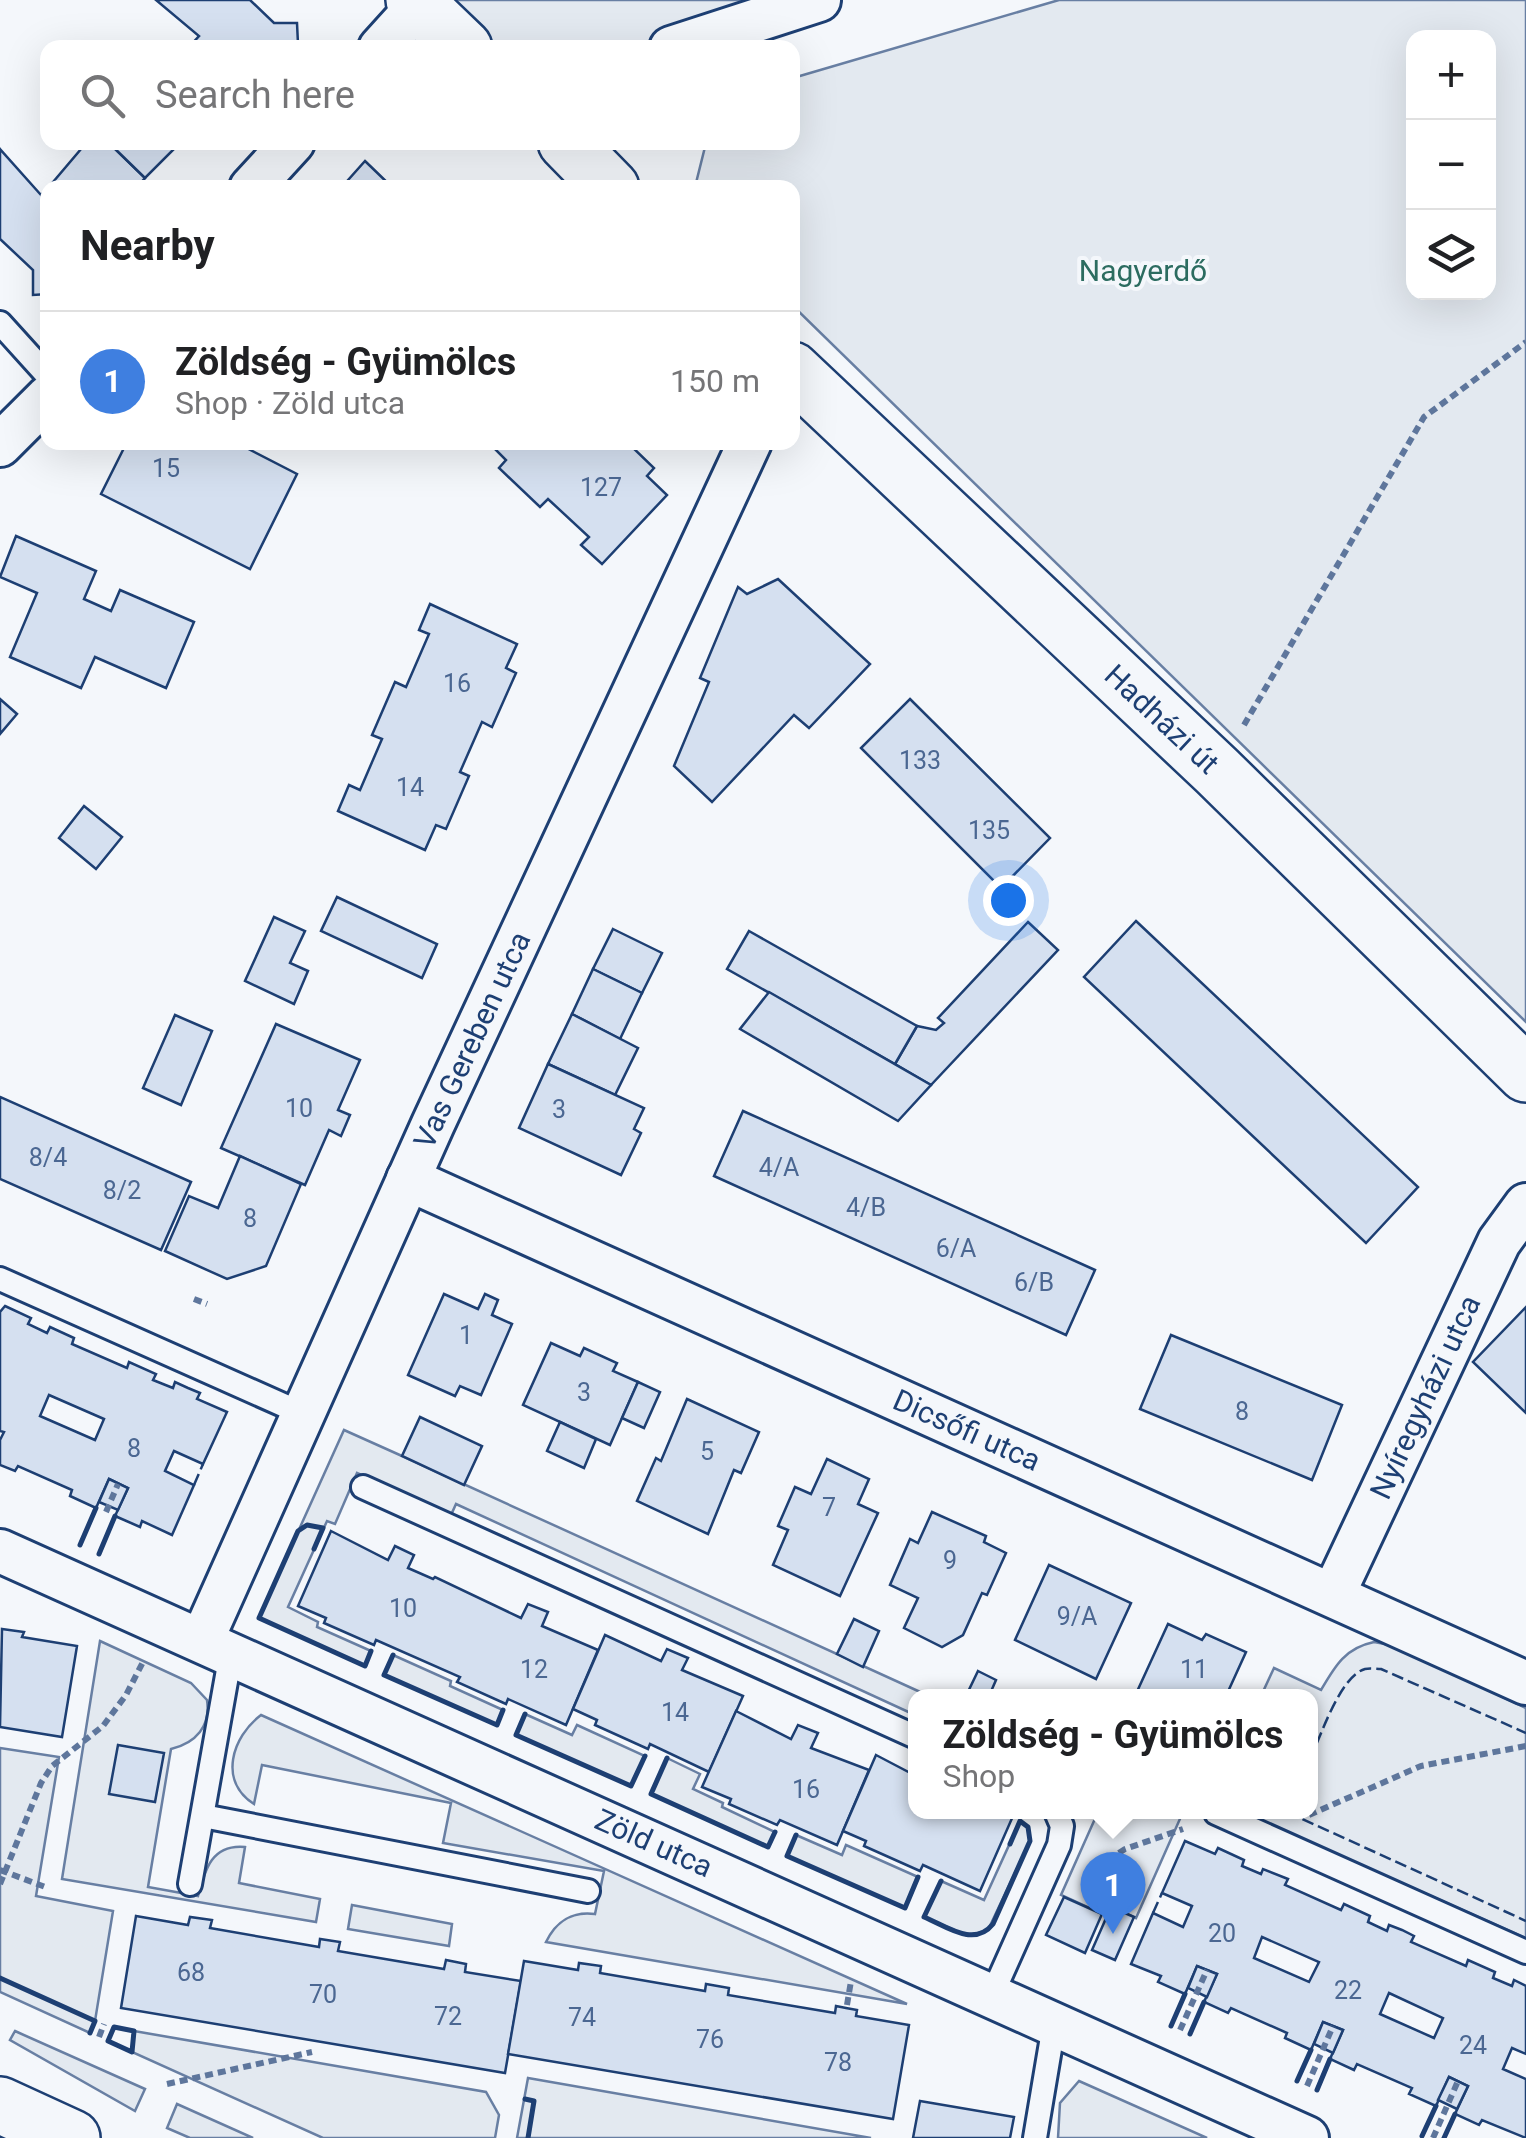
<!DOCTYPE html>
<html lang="en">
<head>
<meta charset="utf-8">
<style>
  body { margin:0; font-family:Roboto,sans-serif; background:#f6f6f6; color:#202124 }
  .controls { position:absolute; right:30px; top:30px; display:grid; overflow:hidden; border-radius:20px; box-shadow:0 10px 40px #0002 }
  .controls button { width:90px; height:90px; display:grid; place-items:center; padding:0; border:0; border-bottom:2px solid #e0e0e0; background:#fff; color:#202124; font:50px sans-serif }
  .you { position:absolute; left:1008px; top:900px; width:35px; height:35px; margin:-25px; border:8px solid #fff; border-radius:50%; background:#1a73e8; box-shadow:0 0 0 15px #1a73e833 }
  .badge { display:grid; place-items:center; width:65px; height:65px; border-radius:50%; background:#7c3aed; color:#fff; font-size:32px; font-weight:700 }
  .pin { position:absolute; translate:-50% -82px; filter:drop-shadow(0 2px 5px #0008) }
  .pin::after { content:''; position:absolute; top:52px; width:35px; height:30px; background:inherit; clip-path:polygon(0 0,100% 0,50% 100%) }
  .popup { position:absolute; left:908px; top:1689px; width:410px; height:130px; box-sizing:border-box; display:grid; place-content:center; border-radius:20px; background:#fff; filter:drop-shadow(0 2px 8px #0005); font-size:32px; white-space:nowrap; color:#757577 }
  .popup b { font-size:38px; color:#202124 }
  .popup::after { content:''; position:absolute; left:50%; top:100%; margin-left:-20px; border:20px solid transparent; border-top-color:#fff }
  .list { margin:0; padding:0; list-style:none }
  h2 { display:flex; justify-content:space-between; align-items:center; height:130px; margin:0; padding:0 40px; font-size:42px }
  h2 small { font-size:32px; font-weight:400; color:#757577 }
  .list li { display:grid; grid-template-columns:65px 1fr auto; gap:30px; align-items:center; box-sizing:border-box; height:140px; padding:0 40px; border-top:2px solid #e0e0e0 }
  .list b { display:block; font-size:38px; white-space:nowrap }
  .list p { margin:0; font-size:32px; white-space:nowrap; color:#757577 }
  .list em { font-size:32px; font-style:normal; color:#757577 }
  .icon { flex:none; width:55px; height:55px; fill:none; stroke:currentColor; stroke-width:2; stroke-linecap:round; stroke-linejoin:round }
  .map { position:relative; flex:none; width:1526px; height:2138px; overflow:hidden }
  .search { position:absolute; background:#fff; box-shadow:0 10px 40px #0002; left:40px; top:40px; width:760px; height:110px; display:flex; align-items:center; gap:25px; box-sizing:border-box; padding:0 35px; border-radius:20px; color:#757577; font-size:38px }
  .panel { position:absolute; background:#fff; box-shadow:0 10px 40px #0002; left:40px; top:180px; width:760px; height:270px; border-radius:20px }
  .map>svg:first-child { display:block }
</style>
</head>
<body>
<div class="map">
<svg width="1526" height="2138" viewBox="0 0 1526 2138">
  <rect width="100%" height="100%" fill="#f4f7fb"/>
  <g fill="#e3e9f0" stroke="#687fa3" stroke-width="2.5" fill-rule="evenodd">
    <path d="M414,0H819L671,48L464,47Z"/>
    <path d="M1059,0H1526V1022L793,306L792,188L695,187L706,143L792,142L793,78ZM1414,38H1488V292H1414Z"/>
    <path d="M344,1430L402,1456L929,1696H916L915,1715L456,1504L451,1515L357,1473L335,1524L327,1521L288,1607L318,1622L317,1627L371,1651L365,1666L259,1618Z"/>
    <path d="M100,1641L191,1683L207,1700C211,1726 196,1743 171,1749L148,1887L198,1896C205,1869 212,1844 245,1847L239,1883L320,1899L316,1922L62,1879Z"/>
    <path d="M1374,1642L1396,1646L1526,1708V1938L1241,1812H1310V1696H1261L1274,1668L1321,1690C1335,1666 1345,1648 1374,1642Z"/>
    <path d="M393,1655L451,1681L450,1686L503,1710L497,1725L384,1675Z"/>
    <path d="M525,1714L572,1735L577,1725L645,1756L631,1786L516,1735Z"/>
    <path d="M261,1715L907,2004L546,1942C556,1921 573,1911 595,1914L604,1871L443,1843L451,1803L262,1765L254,1804C218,1781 232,1737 261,1715Z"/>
    <path d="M0,1748L59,1757L36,1896L113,1911L95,2021L90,2033L0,1992Z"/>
    <path d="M667,1758L700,1774L693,1789L723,1803L722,1807L775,1832L768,1847L651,1794Z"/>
    <path d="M1098,1812H1183L1136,1918L1112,1907L1107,1916L1061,1895Z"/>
    <path d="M1020,1821L1028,1827L1030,1841L988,1930L968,1936L924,1917L941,1881L984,1900Z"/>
    <path d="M796,1835L842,1855L846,1845L918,1877L905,1908L787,1856Z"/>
    <path d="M352,1905L452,1924L449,1946L348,1929Z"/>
    <path d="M15,2031L145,2089L135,2111L10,2040Z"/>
    <path d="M134,2031L486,2092L499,2115L495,2138H323L132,2052Z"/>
    <path d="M528,2078L871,2138H517Z"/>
    <path d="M1079,2081L1207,2138H1058L1060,2103Z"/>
    <path d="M177,2104L253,2138H190L167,2128Z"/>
  </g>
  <g fill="#d5e0f0" stroke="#1d3f73" stroke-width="2.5" fill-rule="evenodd">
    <path d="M156,0H250L274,23H297L298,44L273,45L270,48H188L199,36Z"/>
    <path d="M87,142H108L145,178L136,188H48Z"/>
    <path d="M108,142H181L145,178Z"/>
    <path d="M0,149L41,195L48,188V294L33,295V270L0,239Z"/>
    <path d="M365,161L393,188H341Z"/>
    <path d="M127,442H235L297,474L250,569L101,494Z"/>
    <path d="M488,442H627L654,468L647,476L667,495L602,564L581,545L589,537L548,499L540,507L499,468L506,460Z"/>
    <path d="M16,536L96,571L84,599L111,611L120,590L194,622L166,688L95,657L81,688L10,657L37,593L0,577Z"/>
    <path d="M778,579L870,664L809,728L794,715L712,802L674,766L709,682L700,678L738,587L747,594Z"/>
    <path d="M430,604L517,644L506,668L516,673L492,727L482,722L460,772L469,776L446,829L436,825L425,850L338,811L349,785L360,790L382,739L372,735L395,682L406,687L429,634L419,630Z"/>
    <path d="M0,699L17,714L0,734Z"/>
    <path d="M910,699L1050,838L1001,888L861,748Z"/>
    <path d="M84,806L122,837L96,869L59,838Z"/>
    <path d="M337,897L437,944L422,978L321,931Z"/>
    <path d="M274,917L305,931L290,963L308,971L294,1004L245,981Z"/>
    <path d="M1136,921L1418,1187L1366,1243L1084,977Z"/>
    <path d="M1028,922L1058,950L931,1085L895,1064L917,1026L936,1030L944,1023L938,1018Z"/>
    <path d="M613,929L662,953L642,993L593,969Z"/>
    <path d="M749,931L917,1026L895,1064L727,969Z"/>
    <path d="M593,969L642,993L620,1039L572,1014Z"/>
    <path d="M769,992L931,1085L898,1121L740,1029Z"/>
    <path d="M572,1014L638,1048L615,1095L548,1064Z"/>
    <path d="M175,1015L212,1031L181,1105L143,1088Z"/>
    <path d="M276,1024L360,1060L338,1110L350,1115L341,1136L329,1130L305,1185L221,1148Z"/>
    <path d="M548,1064L644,1108L634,1129L641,1133L621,1175L519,1128Z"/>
    <path d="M0,1097L191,1182L161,1250L0,1179Z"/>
    <path d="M743,1111L1095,1270L1066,1335L714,1176Z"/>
    <path d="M240,1156L301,1184L266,1266L227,1279L165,1251L189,1196L218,1208Z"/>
    <path d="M444,1294L478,1309L485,1294L498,1300L492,1315L512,1324L481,1395L460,1386L455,1396L408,1375Z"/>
    <path d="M5,1306L31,1318L28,1324L47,1333L50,1327L74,1338L72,1344L127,1368L129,1362L156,1374L153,1380L173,1388L175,1382L188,1388L200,1393L197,1399L227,1412L203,1464L174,1451L165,1471L194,1485L172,1535L142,1521L140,1527L115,1516L128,1488L109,1479L96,1508L70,1496L72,1490L18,1466L15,1471L0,1465V1440L4,1432L0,1431V1312ZM49,1395L104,1419L95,1440L40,1416Z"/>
    <path d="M1526,1307V1413L1473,1362Z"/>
    <path d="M1171,1335L1342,1405L1312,1480L1140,1409Z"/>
    <path d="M551,1343L580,1356L584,1348L617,1363L613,1371L638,1382L610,1445L523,1405Z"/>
    <path d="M638,1382L660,1392L644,1428L622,1418Z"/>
    <path d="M687,1399L759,1432L741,1473L734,1470L708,1534L637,1501L656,1458L661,1461Z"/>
    <path d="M420,1417L482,1446L464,1485L402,1456Z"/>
    <path d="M560,1422L596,1439L584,1468L547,1451Z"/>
    <path d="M827,1459L869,1479L858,1504L878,1513L840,1596L773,1565L788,1530L778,1526L795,1487L811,1494Z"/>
    <path d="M109,1479L128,1488L118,1510L99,1502Z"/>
    <path d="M932,1512L986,1536L984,1542L1006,1553L987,1595L982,1593L963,1635L942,1647L904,1628L918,1598L890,1585L910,1539L918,1543Z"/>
    <path d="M331,1531L388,1560L395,1546L414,1555L408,1568L433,1579L435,1577L521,1618L528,1604L548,1612L542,1626L598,1650L566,1725L508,1699L506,1704L457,1682L460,1677L376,1640L374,1645L324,1623L326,1618L298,1606Z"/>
    <path d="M1049,1565L1131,1603L1096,1679L1015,1640Z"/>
    <path d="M854,1619L879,1631L863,1667L837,1654Z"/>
    <path d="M1168,1624L1202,1640L1206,1634L1246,1652L1226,1696H1135Z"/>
    <path d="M2,1629L24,1632L22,1637L77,1646L62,1737L0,1727Z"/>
    <path d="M605,1635L661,1661L667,1649L688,1658L682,1670L743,1696L709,1772L650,1744L648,1749L595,1725L597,1720L573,1709Z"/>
    <path d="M978,1671L996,1680L989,1696H966Z"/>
    <path d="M736,1711L791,1739L798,1725L818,1733L811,1748L869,1770L837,1845L780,1820L777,1825L729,1804L731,1799L702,1787Z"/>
    <path d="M118,1745L164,1753L155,1802L109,1794Z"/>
    <path d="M876,1755L916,1776V1812H1003L1013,1816L980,1891L923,1865L920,1871L864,1846L866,1841L843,1831Z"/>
    <path d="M1185,1841L1215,1854L1218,1848L1244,1860L1242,1866L1261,1874L1263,1869L1288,1879L1285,1885L1341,1910L1344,1904L1370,1916L1368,1922L1387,1931L1389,1925L1402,1930L1414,1936L1411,1942L1466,1966L1468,1960L1495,1972L1493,1978L1512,1986L1514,1980L1526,1986V2054L1512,2048L1503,2069L1526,2079V2138L1482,2120L1479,2125L1455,2114L1468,2086L1449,2077L1436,2106L1409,2094L1412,2088L1357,2064L1354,2070L1330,2059L1343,2030L1323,2022L1311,2050L1285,2038L1287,2033L1231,2008L1228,2013L1204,2002L1217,1974L1197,1966L1185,1994L1158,1982L1161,1976L1131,1964L1153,1913L1183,1927L1192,1906L1162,1893ZM1262,1937L1319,1962L1309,1982L1254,1958ZM1389,1993L1443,2018L1434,2038L1380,2014Z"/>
    <path d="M1064,1897L1102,1914L1085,1953L1046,1935Z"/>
    <path d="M1111,1907L1134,1917L1115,1960L1092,1950Z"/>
    <path d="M136,1916L188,1925L190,1917L212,1920L210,1928L319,1947L320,1939L340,1942L338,1951L444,1969L446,1960L466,1964L465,1972L521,1981L505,2073L121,2008Z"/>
    <path d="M524,1961L578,1970L579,1963L601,1966L600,1973L705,1991L706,1984L729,1988L728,1995L835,2013L836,2006L846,2008L857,2010L856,2016L909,2025L893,2119L508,2054Z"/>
    <path d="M1197,1966L1217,1974L1207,1997L1188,1988Z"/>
    <path d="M1323,2022L1343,2030L1333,2053L1314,2044Z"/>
    <path d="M1449,2077L1468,2086L1457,2109L1438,2100Z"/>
    <path d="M920,2101L1014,2117L1010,2138H913Z"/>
  </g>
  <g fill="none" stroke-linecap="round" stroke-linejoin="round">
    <defs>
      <g id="lane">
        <path d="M0,323L48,376"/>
        <path d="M0,1279L301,1413"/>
        <path d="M363,1487L916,1737"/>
        <path d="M1216,1813L1526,1952"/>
        <path d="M203,1816L588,1891"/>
        <path d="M190,1884L231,1653"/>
        <path d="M992,1995L1059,1845L1062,1826L1056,1812"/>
        <path d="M1035,2138L1054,2025"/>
      </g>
      <g id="street">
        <path d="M380,48L419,5"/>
        <path d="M671,48L819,0"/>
        <path d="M251,188L293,142"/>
        <path d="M0,445L48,397"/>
        <path d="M408,1179L1526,1683"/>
        <path d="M0,1551L1307,2138"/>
        <path d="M1333,1595L1499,1242L1526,1205"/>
        <path d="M202,1640L433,1124L750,442"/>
      </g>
      <g id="secondary">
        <path d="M414,0L464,48"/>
        <path d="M566,142L611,188"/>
        <path d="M792,370L1217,771L1526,1074"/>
      </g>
      <path id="primary" d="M0,2105L72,2138"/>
    </defs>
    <use href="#lane" stroke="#1d3f73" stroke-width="28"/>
    <use href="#street" stroke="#1d3f73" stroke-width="48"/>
    <use href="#secondary" stroke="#1d3f73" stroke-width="60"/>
    <use href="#primary" stroke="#1d3f73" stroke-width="60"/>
    <g stroke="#5e769c" stroke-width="6" stroke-dasharray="8 5" stroke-linecap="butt">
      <path d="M1244,725L1424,417L1526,342"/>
      <path d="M194,1299L207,1304"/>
      <path d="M106,1512L118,1484"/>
      <path d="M1309,1815L1421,1766L1526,1746"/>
      <path d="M0,1870L48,1888"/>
      <path d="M1086,1874L1125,1849L1183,1829"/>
      <path d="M0,1884L41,1783L52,1766L103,1726L126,1695L144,1660"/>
      <path d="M847,2005L851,1981"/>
      <path d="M1180,2030L1207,1970"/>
      <path d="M99,2037L104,2024"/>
      <path d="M167,2084L312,2052"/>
      <path d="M1307,2086L1333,2026"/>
      <path d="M1433,2138L1458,2081"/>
    </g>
    <use href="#lane" stroke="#f4f7fb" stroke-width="22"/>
    <use href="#street" stroke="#f4f7fb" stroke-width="42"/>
    <use href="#secondary" stroke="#f4f7fb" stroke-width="55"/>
    <use href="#primary" stroke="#f4f7fb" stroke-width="55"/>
    <g stroke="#1d3f73" stroke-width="2.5" stroke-dasharray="12 5" stroke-linecap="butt">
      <path d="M194,1485L203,1464"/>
      <path d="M1310,1759C1321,1736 1340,1676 1365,1669C1370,1668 1376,1669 1381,1669L1526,1733"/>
      <path d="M1287,1812L1526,1921"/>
      <path d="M1153,1913L1162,1893"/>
    </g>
    <g stroke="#1d3f73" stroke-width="5">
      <path d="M80,1545L96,1508"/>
      <path d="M314,1549L323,1528L307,1525L298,1531L259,1618L365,1666L371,1651"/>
      <path d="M99,1554L115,1516"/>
      <path d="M393,1655L384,1675L497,1725L503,1710"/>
      <path d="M525,1714L516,1735L631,1786L645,1756"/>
      <path d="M667,1758L651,1794L768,1847L775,1832"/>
      <path d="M796,1835L787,1856L905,1908L918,1877"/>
      <path d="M941,1881L924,1917C946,1926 974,1948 993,1924L1030,1841L1028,1827L1020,1821L1010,1844"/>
      <path d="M0,1978L95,2021L90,2033"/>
      <path d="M1171,2026L1185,1994"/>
      <path d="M114,2027L134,2031L132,2052L108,2041Z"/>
      <path d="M1190,2034L1204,2002"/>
      <path d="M1297,2081L1311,2050"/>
      <path d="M1317,2090L1330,2059"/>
      <path d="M525,2099L534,2101L528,2138"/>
      <path d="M1422,2136L1436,2106"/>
      <path d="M1444,2138L1455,2114"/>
    </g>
  </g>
  <g text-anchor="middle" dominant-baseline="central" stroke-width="8" stroke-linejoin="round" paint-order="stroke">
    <g font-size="25" fill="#4b6792">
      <text x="166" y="468">15</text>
      <text x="601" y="487">127</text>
      <text x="457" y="683">16</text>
      <text x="920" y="760">133</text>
      <text x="410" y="787">14</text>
      <text x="989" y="830">135</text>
      <text x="299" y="1108">10</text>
      <text x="559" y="1109">3</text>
      <text x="48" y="1157">8/4</text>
      <text x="779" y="1167">4/A</text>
      <text x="122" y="1190">8/2</text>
      <text x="866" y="1207">4/B</text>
      <text x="250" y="1218">8</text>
      <text x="956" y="1248">6/A</text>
      <text x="1034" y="1282">6/B</text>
      <text x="466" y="1335">1</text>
      <text x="584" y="1392">3</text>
      <text x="1242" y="1411">8</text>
      <text x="134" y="1448">8</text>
      <text x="707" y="1451">5</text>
      <text x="829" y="1507">7</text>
      <text x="950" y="1560">9</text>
      <text x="403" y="1608">10</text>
      <text x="1077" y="1616">9/A</text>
      <text x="534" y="1669">12</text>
      <text x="1194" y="1669">11</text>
      <text x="675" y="1712">14</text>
      <text x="806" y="1789">16</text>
      <text x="1222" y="1933">20</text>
      <text x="191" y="1972">68</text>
      <text x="1348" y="1990">22</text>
      <text x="323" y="1994">70</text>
      <text x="448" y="2016">72</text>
      <text x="582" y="2017">74</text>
      <text x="710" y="2039">76</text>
      <text x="1473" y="2045">24</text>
      <text x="838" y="2062">78</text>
    </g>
    <g font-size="30" fill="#2c6c60" stroke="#f4f7fb">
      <text x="1143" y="270">Nagyerdő</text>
    </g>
    <g font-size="30" fill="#1d3f73" stroke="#f4f7fb">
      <text transform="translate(1162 719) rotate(43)">Hadházi út</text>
      <text transform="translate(472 1040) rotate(-65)">Vas Gereben utca</text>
      <text transform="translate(1425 1397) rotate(-65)">Nyíregyházi utca</text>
      <text transform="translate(967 1430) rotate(24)">Dicsőfi utca</text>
      <text transform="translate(654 1843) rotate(24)">Zöld utca</text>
    </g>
  </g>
</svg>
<div class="controls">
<button>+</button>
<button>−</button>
<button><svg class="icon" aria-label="layers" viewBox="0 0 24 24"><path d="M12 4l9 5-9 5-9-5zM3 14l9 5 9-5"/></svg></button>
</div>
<div class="you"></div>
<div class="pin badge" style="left:1113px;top:1934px;background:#3f7fe0">1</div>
<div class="popup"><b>Zöldség - Gyümölcs</b>Shop</div>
<div class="search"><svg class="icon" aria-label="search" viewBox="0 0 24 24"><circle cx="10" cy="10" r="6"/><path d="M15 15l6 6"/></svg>Search here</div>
<section class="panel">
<h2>Nearby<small></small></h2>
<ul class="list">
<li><span class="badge" style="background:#3f7fe0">1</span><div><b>Zöldség - Gyümölcs</b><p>Shop · Zöld utca</p></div><em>150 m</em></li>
</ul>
</section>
</div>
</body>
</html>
